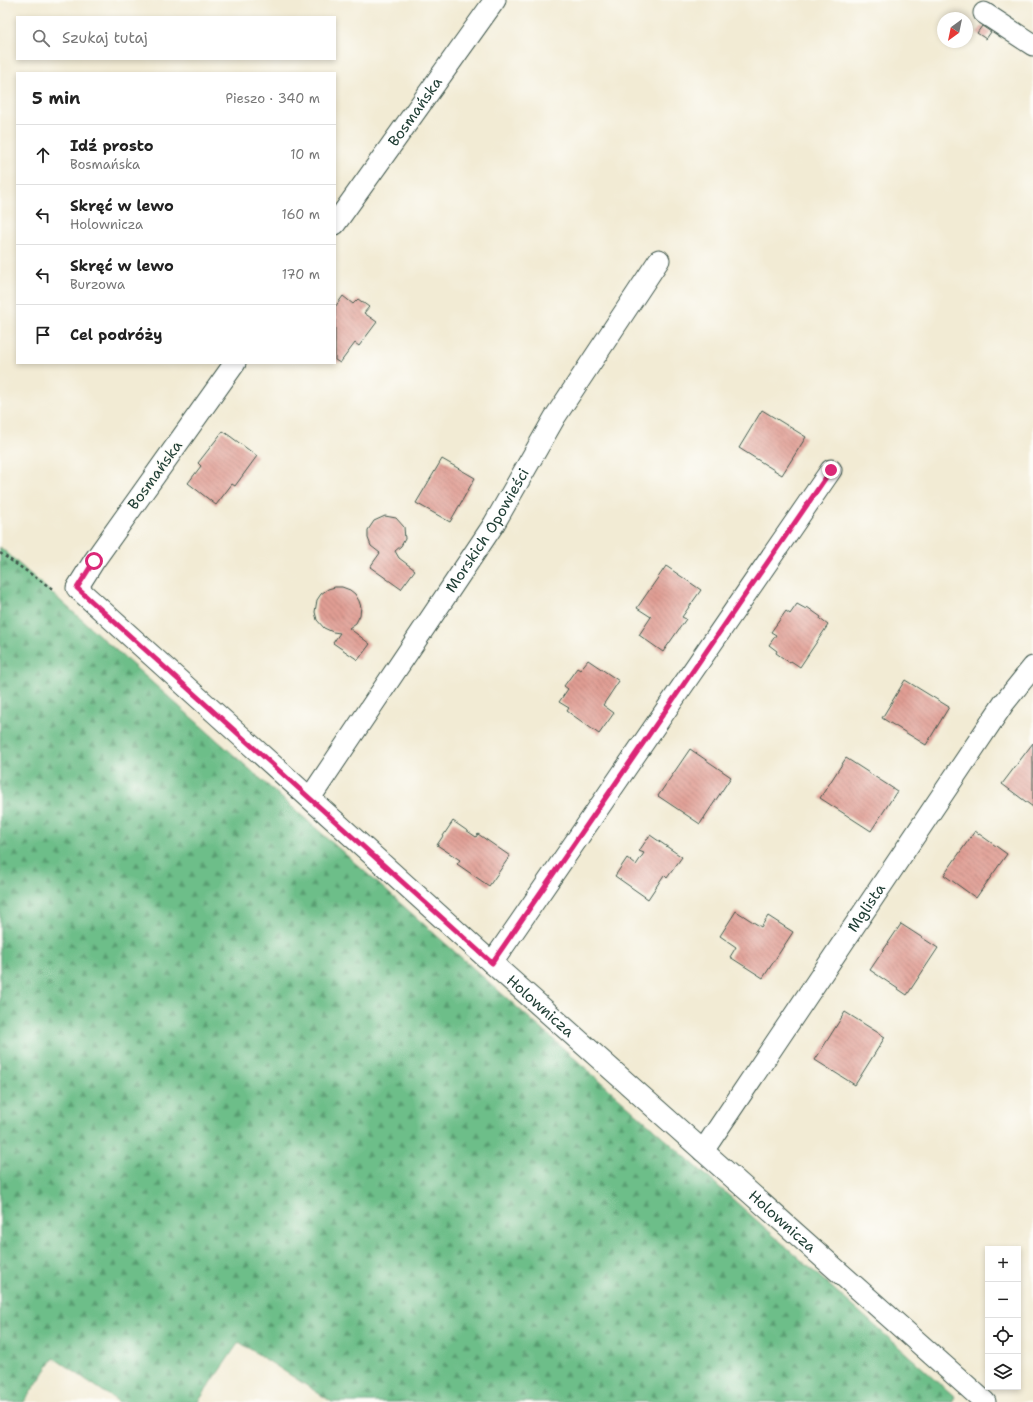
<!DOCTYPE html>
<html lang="pl">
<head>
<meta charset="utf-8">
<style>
  body { margin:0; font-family:"Shantell Sans",sans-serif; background:#f6f6f6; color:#222 }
  .controls { position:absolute; right:12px; bottom:12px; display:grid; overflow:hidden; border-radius:0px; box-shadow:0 2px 6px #0003 }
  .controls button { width:36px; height:36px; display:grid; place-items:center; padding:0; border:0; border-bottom:1px solid #e0e0e0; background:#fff; color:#222; font:20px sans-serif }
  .compass { position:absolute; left:937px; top:12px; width:36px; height:36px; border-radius:50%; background:#fff; box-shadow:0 2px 6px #0003; rotate:213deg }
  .stop { position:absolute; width:12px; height:12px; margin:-9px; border:3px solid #db2777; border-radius:50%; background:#fff }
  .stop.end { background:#db2777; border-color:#fff; box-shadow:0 1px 4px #0008 }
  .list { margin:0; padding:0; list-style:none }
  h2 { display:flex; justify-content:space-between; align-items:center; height:52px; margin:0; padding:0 16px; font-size:17px }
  h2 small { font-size:13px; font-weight:400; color:#767676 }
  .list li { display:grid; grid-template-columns:26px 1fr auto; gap:12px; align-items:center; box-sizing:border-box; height:60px; padding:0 16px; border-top:1px solid #e0e0e0 }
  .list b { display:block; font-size:15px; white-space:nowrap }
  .list p { margin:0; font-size:13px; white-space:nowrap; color:#767676 }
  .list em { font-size:13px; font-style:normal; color:#767676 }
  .icon { flex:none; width:22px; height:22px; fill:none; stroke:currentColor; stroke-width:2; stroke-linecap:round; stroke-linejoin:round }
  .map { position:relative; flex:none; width:1033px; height:1402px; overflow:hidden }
  .search { position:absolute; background:#fff; box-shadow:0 2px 6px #0003; left:16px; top:16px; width:320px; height:44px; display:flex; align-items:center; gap:10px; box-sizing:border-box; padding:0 14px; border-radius:0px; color:#767676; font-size:15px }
  .panel { position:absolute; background:#fff; box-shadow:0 2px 6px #0003; left:16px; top:72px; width:320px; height:292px; border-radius:0px }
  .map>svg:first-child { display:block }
</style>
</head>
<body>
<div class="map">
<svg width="1033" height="1402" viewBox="0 0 1033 1402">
  <defs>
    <pattern id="forest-firs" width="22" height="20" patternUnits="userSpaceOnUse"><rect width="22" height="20" fill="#6dbe89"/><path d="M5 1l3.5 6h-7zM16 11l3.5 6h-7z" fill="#599c71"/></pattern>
    <pattern id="building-back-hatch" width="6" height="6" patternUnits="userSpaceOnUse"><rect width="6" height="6" fill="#e09d93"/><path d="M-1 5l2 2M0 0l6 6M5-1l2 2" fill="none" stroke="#b58179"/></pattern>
  </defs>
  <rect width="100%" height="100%" fill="#fdfcf7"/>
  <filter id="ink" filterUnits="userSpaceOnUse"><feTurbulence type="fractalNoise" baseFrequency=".025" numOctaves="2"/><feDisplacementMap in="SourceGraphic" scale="8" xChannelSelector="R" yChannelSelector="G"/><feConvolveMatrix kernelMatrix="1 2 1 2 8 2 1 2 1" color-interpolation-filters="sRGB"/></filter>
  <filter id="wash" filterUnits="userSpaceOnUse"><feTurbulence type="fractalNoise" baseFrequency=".012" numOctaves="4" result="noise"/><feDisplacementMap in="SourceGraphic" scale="16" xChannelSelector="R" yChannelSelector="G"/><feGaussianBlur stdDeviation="0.9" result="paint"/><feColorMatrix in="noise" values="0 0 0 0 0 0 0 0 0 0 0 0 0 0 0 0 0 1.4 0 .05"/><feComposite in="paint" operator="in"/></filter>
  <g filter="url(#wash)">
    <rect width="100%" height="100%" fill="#f2ebd4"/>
    <path fill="url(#forest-firs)" stroke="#467e5e" d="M0,547L955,1397L952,1402H332L239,1342L198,1402H119L54,1358L24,1402H0Z"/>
    <g id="blocks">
      <g fill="url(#building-back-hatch)">
        <path d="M982,26L991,32L986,39L977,33Z"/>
        <path d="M343,296L353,304L358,299L369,307L364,313L377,322L359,346L355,343L340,363L335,360V307Z"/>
        <path d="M762,410L806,437L782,475L739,448Z"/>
        <path d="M223,431L257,456L235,486L232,484L216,505L188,483L201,466L198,463Z"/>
        <path d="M442,459L475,478L450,522L416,503Z"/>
        <path d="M385,516L396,518L404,527L405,539L401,546L395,551L399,558L415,570L401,589L370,567L380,553L371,546L368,538V530L374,521Z"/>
        <path d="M666,566L701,590L682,617L686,619L663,652L639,635L651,617L637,608Z"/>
        <path d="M335,587H342L350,590L355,594L359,601L361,607L360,615L356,623L349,628L370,644L358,660L333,643L340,633L333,632L324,628L317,620L315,612L317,600L321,594L328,589Z"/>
        <path d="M797,604L806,609L807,607L821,617L820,619L828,625L800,667L791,661L790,663L776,653L777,651L769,645L776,635L771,632L786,611L790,614Z"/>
        <path d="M588,660L619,681L603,705L614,713L599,734L567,711L569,708L559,702L568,689L564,686L577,668L580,670Z"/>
        <path d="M905,680L949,707L926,745L882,718Z"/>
        <path d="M1033,743V807L1002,784Z"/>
        <path d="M690,749L731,777L700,824L658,796Z"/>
        <path d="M846,758L897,791L871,831L820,798Z"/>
        <path d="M453,821L476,837L478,834L510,856L489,886L457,864L460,860L437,845Z"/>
        <path d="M975,831L1007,854L976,898L944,875Z"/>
        <path d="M650,835L682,857L667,878L664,875L648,899L615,876L627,858L636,865L644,853L639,851Z"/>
        <path d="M736,911L761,927L768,916L793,932L763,978L730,957L736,947L720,936Z"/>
        <path d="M901,924L938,948L907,995L870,970Z"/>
        <path d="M845,1012L885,1037L855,1085L815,1060Z"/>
      </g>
    </g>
  </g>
  <g filter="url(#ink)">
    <use href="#blocks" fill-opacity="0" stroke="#3f574c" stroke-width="1"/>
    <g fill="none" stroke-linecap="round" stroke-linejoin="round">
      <defs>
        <g id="street">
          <path d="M984,13L1033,45"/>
          <path id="s1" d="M335,224L495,0"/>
          <path id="s2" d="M235,363L94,561L77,588L492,963L985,1402"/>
          <path id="s3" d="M310,798L494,524L555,417L659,260"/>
          <path d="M492,963L831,470"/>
          <path id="s4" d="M703,1151L1004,703L1033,667"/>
        </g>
      </defs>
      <use href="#street" stroke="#3f574c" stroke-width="23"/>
      <path stroke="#3f574c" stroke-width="2.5" stroke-dasharray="3 3" stroke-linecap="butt" d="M0,553L54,590"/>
      <use href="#street" stroke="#fff" stroke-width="21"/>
    </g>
  </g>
  <g fill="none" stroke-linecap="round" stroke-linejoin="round" filter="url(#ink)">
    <path stroke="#db2777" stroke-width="5" d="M94,561L77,588L492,963L831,470"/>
  </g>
  <g text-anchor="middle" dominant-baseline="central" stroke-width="3" stroke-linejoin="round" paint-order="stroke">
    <g font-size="15" fill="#1f3d34" stroke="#fdfcf7">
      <text stroke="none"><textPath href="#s1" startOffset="138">Bosmańska</textPath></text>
      <text transform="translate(155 475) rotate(-54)">Bosmańska</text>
      <text stroke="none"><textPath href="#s3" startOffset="321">Morskich Opowieści</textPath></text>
      <text stroke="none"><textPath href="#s4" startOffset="293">Mglista</textPath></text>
      <text stroke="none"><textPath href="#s2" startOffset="899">Holownicza</textPath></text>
      <text stroke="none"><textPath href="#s2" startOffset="1223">Holownicza</textPath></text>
    </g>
  </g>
</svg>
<div class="controls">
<button>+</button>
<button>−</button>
<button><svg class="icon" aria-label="locate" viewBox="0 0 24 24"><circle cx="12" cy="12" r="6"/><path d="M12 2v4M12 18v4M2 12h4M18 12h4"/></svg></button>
<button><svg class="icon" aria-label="layers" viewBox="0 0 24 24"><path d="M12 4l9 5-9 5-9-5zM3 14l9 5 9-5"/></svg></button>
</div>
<svg class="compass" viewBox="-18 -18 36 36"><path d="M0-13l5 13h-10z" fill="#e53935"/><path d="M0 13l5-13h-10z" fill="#767676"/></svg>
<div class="stop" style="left:94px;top:561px"></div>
<div class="stop end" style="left:831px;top:470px"></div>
<div class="search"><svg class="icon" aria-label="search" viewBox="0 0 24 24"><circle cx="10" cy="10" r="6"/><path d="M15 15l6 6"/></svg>Szukaj tutaj</div>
<section class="panel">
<h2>5 min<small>Pieszo · 340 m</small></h2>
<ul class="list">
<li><svg class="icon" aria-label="ahead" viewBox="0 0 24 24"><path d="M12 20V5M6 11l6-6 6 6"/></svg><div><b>Idź prosto</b><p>Bosmańska</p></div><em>10 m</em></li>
<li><svg class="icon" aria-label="left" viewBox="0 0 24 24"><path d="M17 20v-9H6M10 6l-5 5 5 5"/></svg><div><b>Skręć w lewo</b><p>Holownicza</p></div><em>160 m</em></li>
<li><svg class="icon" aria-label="left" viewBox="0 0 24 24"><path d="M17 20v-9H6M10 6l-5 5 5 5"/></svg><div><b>Skręć w lewo</b><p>Burzowa</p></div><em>170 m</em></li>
<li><svg class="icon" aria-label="arrive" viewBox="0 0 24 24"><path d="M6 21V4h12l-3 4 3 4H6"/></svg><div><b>Cel podróży</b></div></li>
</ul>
</section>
</div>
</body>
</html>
